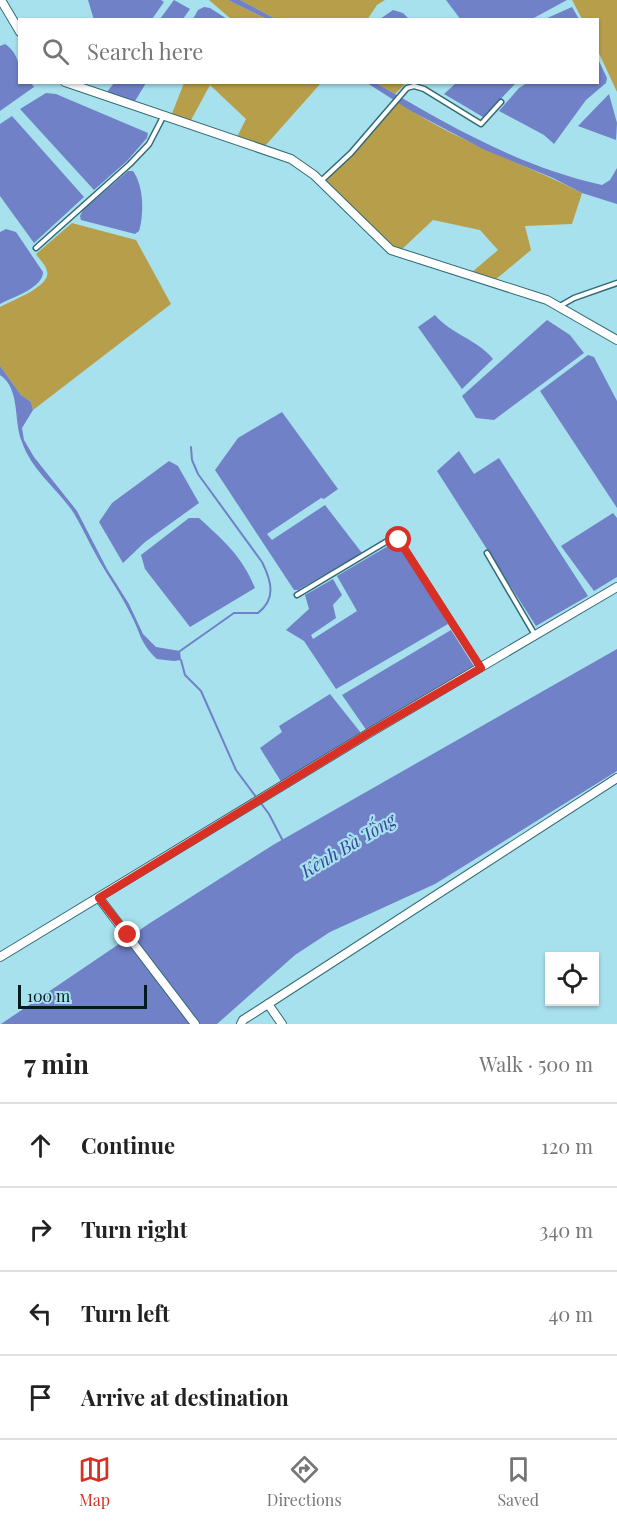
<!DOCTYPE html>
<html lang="en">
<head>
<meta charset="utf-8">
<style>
  body { margin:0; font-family:"Playfair Display",serif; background:#f6f6f6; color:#222 }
  .controls { position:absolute; right:18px; bottom:18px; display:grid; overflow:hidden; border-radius:0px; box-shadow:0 2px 4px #0004 }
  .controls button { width:54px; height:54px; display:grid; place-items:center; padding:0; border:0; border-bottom:2px solid #e0e0e0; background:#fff; color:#222; font:30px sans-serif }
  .scale { position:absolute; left:18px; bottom:15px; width:129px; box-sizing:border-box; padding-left:6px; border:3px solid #031a1f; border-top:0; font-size:16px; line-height:21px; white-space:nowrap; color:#031a1f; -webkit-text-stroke:4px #a7e1ed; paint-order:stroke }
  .stop { position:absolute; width:18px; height:18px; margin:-14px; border:4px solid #d93025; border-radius:50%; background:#fff }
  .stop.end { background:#d93025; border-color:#fff; box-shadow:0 2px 6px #0008 }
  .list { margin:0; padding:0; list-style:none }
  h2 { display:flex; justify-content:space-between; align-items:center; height:78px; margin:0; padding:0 24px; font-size:26px }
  h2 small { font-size:20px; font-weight:400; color:#767676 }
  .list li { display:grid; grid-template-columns:39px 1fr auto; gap:18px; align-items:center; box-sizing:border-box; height:84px; padding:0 24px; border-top:2px solid #e0e0e0 }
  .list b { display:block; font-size:22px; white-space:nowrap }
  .list em { font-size:20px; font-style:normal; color:#767676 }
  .icon { flex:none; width:33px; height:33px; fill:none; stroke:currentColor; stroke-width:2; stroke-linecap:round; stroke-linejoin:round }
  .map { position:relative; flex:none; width:617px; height:1024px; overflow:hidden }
  .search { position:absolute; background:#fff; box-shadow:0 2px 4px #0004; left:18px; right:18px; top:18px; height:66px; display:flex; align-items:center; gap:15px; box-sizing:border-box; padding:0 21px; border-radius:0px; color:#767676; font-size:22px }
  .sheet { height:414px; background:#fff }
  nav { display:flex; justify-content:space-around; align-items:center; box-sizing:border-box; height:84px; border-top:2px solid #e0e0e0; background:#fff; font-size:16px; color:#767676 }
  nav a { display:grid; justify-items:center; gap:3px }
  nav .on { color:#d93025 }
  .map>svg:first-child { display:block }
</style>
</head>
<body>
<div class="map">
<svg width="617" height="1024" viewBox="0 0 617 1024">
  <rect width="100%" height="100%" fill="#a7e1ed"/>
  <g fill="#b79e4b">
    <path d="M209,0H228L267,19H231Z"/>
    <path d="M240,0H385L377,5L367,20L276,19Z"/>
    <path d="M572,0H617V92L598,51V20L582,19Z"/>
    <path d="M407,82L395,94L376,83Z"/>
    <path d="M184,83H321L265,146L237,137L246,119L210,85L190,122L171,116Z"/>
    <path d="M398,102C455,141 521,162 582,193L572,224L525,226L531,250L495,280L471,273L498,250L480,230L433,220L400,251L393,247L325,181L353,155Z"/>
    <path d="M72,223L136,240L171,304L33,410L31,402L21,395L0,366V307C11,301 52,286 47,271C46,265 39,259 36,254Z"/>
  </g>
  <g fill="#7081c7">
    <path d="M88,0H161L164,2L152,19L94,20Z"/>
    <path d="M174,0L190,9L183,19H160Z"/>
    <path d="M228,0H240L276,19H267Z"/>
    <path d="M446,0H567L532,19L461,20Z"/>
    <path d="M204,7L210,8L227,19H193L198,10Z"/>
    <path d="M572,7L579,19H545Z"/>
    <path d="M393,10L403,13L409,19H380Z"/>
    <path d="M5,44C19,53 20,68 20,82L31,83L34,87L0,111V46Z"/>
    <path d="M598,59L607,78L606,83L586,100L554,144L544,135L499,111L519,88L527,83L598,82Z"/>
    <path d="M114,83V82L146,83L135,101L107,92Z"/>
    <path d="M367,83H376C448,125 520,167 602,185L610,180L617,168V204L582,193L553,178L485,150L411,111Z"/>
    <path d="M456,83V82L516,83L483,117L444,94Z"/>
    <path d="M46,93L56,94L148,133L147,138L127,161L94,190L20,109Z"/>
    <path d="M609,94L617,123L616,140L578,126Z"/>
    <path d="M12,116L84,197L34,243L0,196V124Z"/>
    <path d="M128,171H133C144,186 144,214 139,231L135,234L81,220L80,216L83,210Z"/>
    <path d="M6,229L16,232L43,272C43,288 13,297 0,304V232Z"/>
    <path d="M435,315C451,334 478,340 493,359L462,389L418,327Z"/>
    <path d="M547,320L570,335L584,353L494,420L476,418L462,396Z"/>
    <path d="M588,355L594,357L617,401V508L540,391Z"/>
    <path d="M0,366L21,395L31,402L33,410L22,428L24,440L34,457L77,511L107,569L129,604L143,634L156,647L180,651L181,660L174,661L157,659C139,642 141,633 130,613C120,592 106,574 95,553C87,539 80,522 71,509C55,487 31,469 22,442C13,421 21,389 0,375Z"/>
    <path d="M282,412L338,489L324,499L321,498L267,534L272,540L325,505L362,553L298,590H294L215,470L238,438Z"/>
    <path d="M459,451L474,474L499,458L588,596L536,626L437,471Z"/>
    <path d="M169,461L178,466L199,503L145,542L123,563L99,522L112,503Z"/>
    <path d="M613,513L617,518V577L594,591L561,546Z"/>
    <path d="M189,518H199C223,540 242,556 255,588L190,627L145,569L141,555Z"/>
    <path d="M393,543L400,546L448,624L336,689L304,641L286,630L309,609L305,595L333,579L342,595L333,605L336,618L311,635L313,639L357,611L337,576Z"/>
    <path d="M451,630L475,668L367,731L342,695Z"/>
    <path d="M617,649V771L435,884L330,932L295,955L217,1024H1L150,923L273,845Z"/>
    <path d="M330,694L361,733L282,783L260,748L282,732L279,726Z"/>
  </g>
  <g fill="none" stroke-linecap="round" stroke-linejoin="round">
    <g stroke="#7081c7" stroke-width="2">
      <path d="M180,651L234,613H258C276,599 272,582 262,562L198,474L192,460L191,447"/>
      <path d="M181,660L185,675L201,691L236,770L256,797"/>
      <path d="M260,802L269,814L284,843"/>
    </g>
    <defs>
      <g id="lane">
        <path d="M321,181L351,153L407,88L414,86L424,89L481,124L501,102"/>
        <path d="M36,248L130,164L149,144L163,117"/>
        <path d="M560,306L574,298L617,283"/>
        <path d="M487,553L535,635"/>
        <path d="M297,595L389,540H399L481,668"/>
      </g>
      <g id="street">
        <path d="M1,0L20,32"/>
        <path d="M65,82L291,159L314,175L391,250L547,300L617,340"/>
        <path d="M99,898L195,1024"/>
        <path d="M0,957L369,733L617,587"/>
        <path d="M268,1004L282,1024"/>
        <path d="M241,1024L243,1020L268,1004L617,778"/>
      </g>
    </defs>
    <use href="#lane" stroke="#326a75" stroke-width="7"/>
    <use href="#street" stroke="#326a75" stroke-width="10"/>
    <use href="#lane" stroke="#fff" stroke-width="4"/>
    <use href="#street" stroke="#fff" stroke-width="8"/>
  </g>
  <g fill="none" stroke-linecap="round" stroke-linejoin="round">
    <path stroke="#d93025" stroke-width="8" d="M128,935L99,898L369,733L481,668L399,540"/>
  </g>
  <g text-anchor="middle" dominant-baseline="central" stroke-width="4.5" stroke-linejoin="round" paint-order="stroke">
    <g font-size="18" font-style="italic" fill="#38469a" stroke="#a7e1ed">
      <text transform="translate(348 845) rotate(-31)">Kênh Bà Tống</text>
    </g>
  </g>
</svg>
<div class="controls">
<button><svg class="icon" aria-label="locate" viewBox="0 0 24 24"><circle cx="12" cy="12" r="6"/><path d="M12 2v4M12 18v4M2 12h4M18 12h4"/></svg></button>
</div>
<div class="scale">100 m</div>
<div class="stop" style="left:399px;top:540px"></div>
<div class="stop end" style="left:128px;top:935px"></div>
<div class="search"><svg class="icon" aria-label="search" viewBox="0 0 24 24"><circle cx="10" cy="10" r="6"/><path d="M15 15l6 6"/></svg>Search here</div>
</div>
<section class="sheet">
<h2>7 min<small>Walk · 500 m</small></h2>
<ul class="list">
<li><svg class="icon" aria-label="ahead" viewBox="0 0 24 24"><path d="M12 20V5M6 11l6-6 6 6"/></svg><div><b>Continue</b></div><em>120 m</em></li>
<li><svg class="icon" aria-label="right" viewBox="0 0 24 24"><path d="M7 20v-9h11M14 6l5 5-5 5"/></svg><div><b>Turn right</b></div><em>340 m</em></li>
<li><svg class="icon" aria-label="left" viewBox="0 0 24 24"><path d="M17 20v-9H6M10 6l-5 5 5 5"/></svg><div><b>Turn left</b></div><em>40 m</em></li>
<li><svg class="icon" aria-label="arrive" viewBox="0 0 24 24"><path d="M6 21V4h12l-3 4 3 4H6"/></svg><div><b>Arrive at destination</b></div></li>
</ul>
</section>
<nav>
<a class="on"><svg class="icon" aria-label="map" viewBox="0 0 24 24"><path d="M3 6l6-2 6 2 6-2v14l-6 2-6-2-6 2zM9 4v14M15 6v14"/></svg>Map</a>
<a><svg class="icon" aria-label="directions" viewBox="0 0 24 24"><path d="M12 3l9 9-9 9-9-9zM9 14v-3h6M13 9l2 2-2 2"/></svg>Directions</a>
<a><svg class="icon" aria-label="saved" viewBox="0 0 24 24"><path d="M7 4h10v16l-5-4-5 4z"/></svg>Saved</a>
</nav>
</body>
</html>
